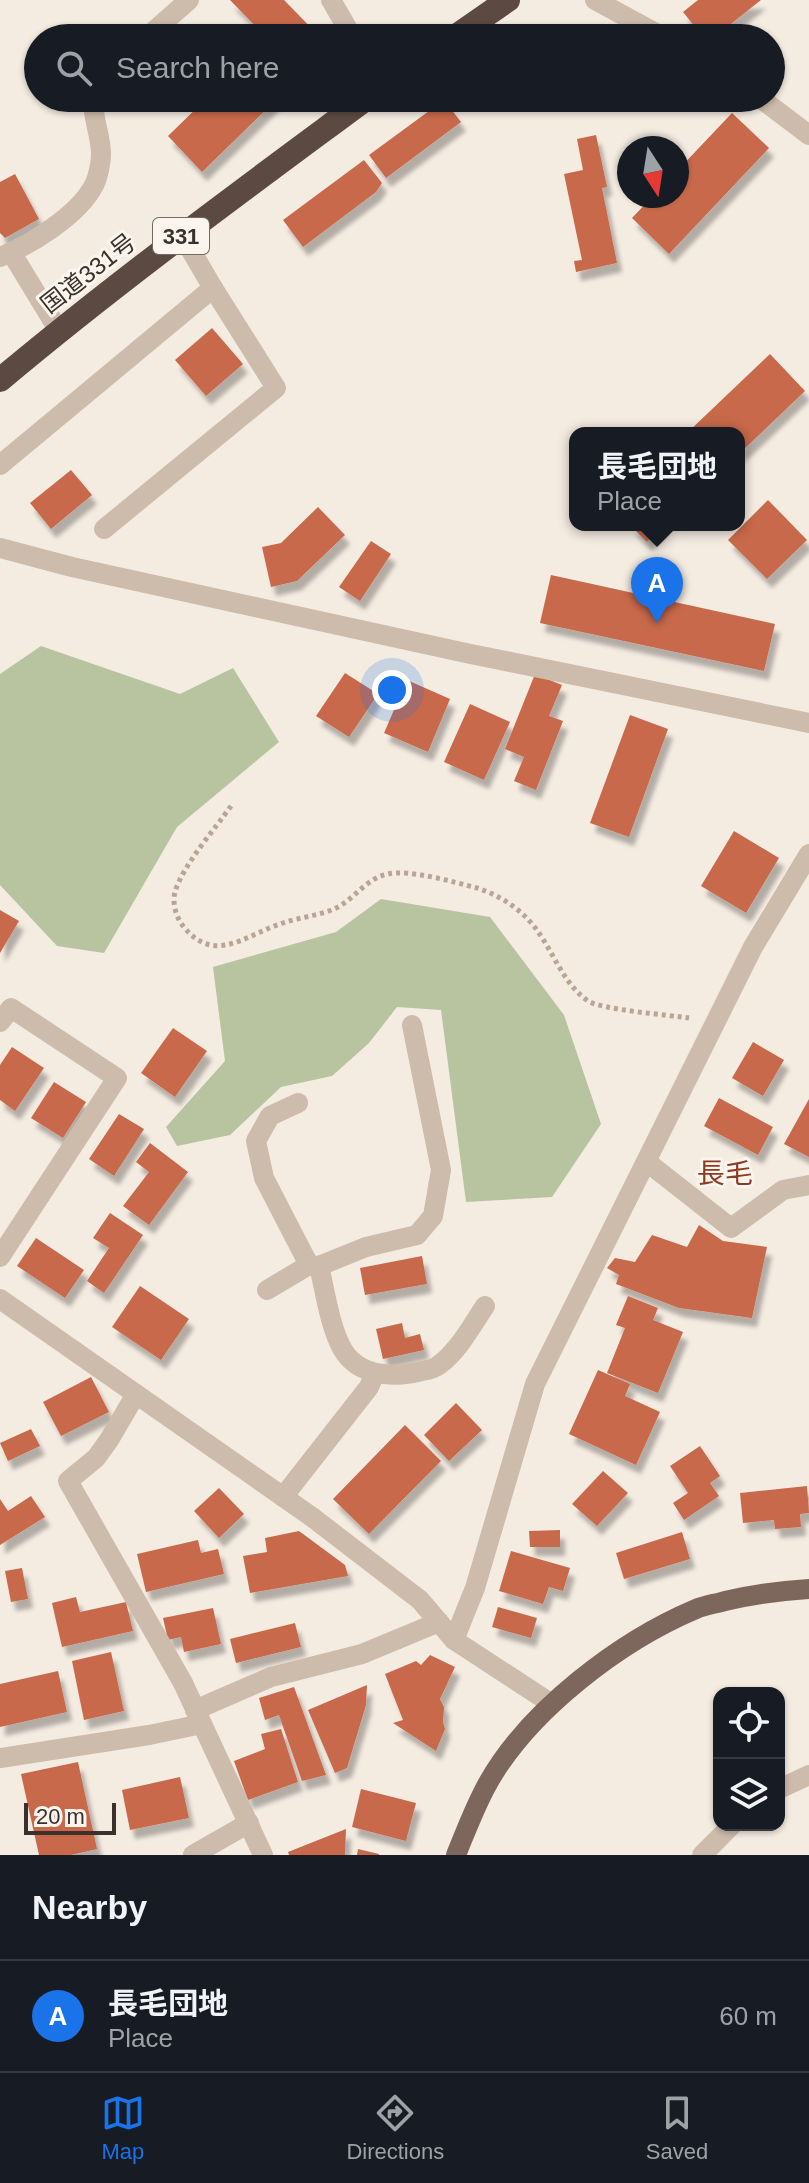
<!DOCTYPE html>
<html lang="en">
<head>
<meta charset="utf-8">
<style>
  body { margin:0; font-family:Helvetica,"Noto Sans JP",sans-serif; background:#20242c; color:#f1f3f6 }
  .controls { position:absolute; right:24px; bottom:24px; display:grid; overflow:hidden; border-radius:16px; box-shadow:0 2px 6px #0004 }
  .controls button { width:72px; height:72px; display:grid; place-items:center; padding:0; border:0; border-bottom:2px solid #363941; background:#171b24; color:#f1f3f6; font:40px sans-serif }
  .compass { position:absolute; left:617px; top:136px; width:72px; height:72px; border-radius:50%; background:#171b24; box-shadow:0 2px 6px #0004; rotate:168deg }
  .scale { position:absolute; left:24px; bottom:20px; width:92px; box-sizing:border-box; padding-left:8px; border:4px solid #3b302b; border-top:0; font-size:22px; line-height:28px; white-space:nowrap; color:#3b302b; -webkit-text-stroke:6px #fbf5ee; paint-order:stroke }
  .you { position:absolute; left:392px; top:690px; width:28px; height:28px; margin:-20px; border:6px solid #fff; border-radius:50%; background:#1a73e8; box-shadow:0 0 0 12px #1a73e833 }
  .badge { display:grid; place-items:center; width:52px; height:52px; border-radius:50%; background:#1a73e8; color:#fff; font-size:26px; font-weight:700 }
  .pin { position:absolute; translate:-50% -66px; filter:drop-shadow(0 2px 4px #0008) }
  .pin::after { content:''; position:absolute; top:42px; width:28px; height:24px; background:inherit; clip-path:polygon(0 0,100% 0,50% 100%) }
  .popup { position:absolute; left:569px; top:427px; width:176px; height:104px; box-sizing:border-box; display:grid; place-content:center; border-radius:16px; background:#171b24; filter:drop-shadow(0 2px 6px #0005); font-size:26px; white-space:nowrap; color:#9ea1a6 }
  .popup b { font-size:30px; color:#f1f3f6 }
  .popup::after { content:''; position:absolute; left:50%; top:100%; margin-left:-16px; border:16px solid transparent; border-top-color:#171b24 }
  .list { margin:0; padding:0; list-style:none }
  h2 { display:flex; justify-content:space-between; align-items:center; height:104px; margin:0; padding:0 32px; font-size:34px }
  h2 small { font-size:26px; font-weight:400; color:#9ea1a6 }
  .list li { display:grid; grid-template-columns:52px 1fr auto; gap:24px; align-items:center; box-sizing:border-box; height:112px; padding:0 32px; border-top:2px solid #363941 }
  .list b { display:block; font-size:30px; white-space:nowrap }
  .list p { margin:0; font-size:26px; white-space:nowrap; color:#9ea1a6 }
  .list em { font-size:26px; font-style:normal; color:#9ea1a6 }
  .icon { flex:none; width:44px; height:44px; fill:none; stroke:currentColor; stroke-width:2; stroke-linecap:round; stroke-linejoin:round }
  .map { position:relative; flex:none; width:809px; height:1855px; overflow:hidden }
  .search { position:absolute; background:#171b24; box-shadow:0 2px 6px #0004; left:24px; right:24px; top:24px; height:88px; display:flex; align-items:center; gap:20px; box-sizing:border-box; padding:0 28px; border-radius:44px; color:#9ea1a6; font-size:30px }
  .sheet { height:216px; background:#171b24 }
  nav { display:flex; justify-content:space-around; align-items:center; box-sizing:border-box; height:112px; border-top:2px solid #363941; background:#171b24; font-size:22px; color:#9ea1a6 }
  nav a { display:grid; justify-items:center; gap:4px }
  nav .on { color:#1a73e8 }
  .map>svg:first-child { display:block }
</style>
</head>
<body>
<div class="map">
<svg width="809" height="1855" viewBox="0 0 809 1855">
  <defs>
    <filter id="shadow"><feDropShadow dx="5" dy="9" stdDeviation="2" flood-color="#0004"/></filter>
  </defs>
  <rect width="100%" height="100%" fill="#f4ebe1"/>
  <g fill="#b8c4a0">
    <path d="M41,646L180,694L233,668L279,742L177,827L104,953L57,946L0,885V674Z"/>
    <path d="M381,899L490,917L564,1015L601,1124L552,1197L466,1202L441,1010L397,1007L369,1043L332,1076L281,1087L230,1135L177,1146L166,1127L225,1061L213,967L336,932Z"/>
  </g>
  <g fill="#c8694b" filter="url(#shadow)">
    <path d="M230,0H284L321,38H267Z"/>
    <path d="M698,0H761L713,38H704L683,12Z"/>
    <path d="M207,98H278L202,172L168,136Z"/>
    <path d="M444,100L461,122L386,178L369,155Z"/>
    <path d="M732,113L769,148L669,254L632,218L653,196H677V171Z"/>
    <path d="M596,135L607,187L602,188L617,263L576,272L574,261L582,260L564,174L583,170L577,139Z"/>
    <path d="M364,160L382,183L376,192L303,247L283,220Z"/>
    <path d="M15,174L39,219L5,238L0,233V182Z"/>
    <path d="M212,328L243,364L206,396L175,360Z"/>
    <path d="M770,354L805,391L739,454V433H687Z"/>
    <path d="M71,470L92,495L51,529L30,503Z"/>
    <path d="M768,500L807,540L767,579L728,540Z"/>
    <path d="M318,507L345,535L297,581L271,587L262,547L281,543Z"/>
    <path d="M630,525H664L647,542Z"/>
    <path d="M371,541L391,554L360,601L339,587Z"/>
    <path d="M551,575L775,624L764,671L540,623Z"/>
    <path d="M345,673L378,694L349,737L316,716Z"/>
    <path d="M535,674L562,685L549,716L563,721L536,790L514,781L524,757L505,749Z"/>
    <path d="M407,680L450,699L428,752L384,733Z"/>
    <path d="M470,704L510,722L484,780L444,762Z"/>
    <path d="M630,715L668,729L629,837L590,823Z"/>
    <path d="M734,831L779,858L746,913L701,886Z"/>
    <path d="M0,910L19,921L0,953Z"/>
    <path d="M173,1028L207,1051L175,1097L141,1073Z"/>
    <path d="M753,1042L784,1060L763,1096L732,1078Z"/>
    <path d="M12,1047L44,1068L15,1111L0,1100V1065Z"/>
    <path d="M54,1082L86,1102L63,1138L31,1118Z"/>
    <path d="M719,1098L773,1127L758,1155L704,1126Z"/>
    <path d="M809,1099V1157L784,1144Z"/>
    <path d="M119,1114L144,1129L114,1176L89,1159Z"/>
    <path d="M150,1143L188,1172L149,1225L123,1206L149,1172L136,1162Z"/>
    <path d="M110,1213L143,1235L104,1293L87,1281L109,1248L93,1238Z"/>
    <path d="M699,1225L723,1241L767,1247L752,1318L679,1308L616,1284L619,1275L607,1268L615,1258L635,1262L652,1235L687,1247Z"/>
    <path d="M36,1238L84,1270L65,1298L17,1266Z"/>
    <path d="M422,1256L427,1284L365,1295L360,1268Z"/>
    <path d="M140,1286L189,1319L161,1360L112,1327Z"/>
    <path d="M628,1296L658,1308L653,1320L683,1332L658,1393L607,1373L625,1328L616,1325Z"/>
    <path d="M402,1323L405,1338L420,1334L424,1350L383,1359L376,1329Z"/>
    <path d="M598,1370L630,1384L625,1396L660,1412L636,1465L569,1434Z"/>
    <path d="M91,1377L109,1412L61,1436L43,1402Z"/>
    <path d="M456,1403L482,1430L449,1461L424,1435Z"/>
    <path d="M405,1425L441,1461L369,1534L333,1499Z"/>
    <path d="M31,1429L40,1446L8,1461L0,1443Z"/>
    <path d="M700,1446L720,1476L710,1483L719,1496L684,1520L673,1503L688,1493L670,1466Z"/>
    <path d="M603,1471L628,1493L597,1526L572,1504Z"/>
    <path d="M807,1486L809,1513L800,1514L801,1527L775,1529L774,1520L743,1523L740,1493Z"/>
    <path d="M219,1488L244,1514L219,1538L194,1511Z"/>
    <path d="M31,1496L45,1517L0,1545V1499L8,1511Z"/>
    <path d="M560,1530V1547H530L529,1531Z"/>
    <path d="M299,1531L345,1565L348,1576L250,1593L243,1556L267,1552L265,1538Z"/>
    <path d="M682,1532L690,1559L624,1579L616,1553Z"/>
    <path d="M198,1540L201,1553L218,1549L224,1574L146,1592L137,1554Z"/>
    <path d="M511,1551L570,1568L563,1591L549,1587L543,1604L499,1591Z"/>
    <path d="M22,1568L28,1599L11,1602L5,1571Z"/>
    <path d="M76,1597L80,1612L126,1602L133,1631L62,1647L52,1603Z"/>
    <path d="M498,1607L537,1618L531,1638L492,1627Z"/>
    <path d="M213,1608L221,1644L184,1652L181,1637L168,1640L163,1618Z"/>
    <path d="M295,1623L301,1647L236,1663L230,1639Z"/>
    <path d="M111,1652L124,1711L84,1720L72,1661Z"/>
    <path d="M430,1655L455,1667L440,1699L444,1707L443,1722L445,1729L436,1751L393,1723L403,1720L385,1674L416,1661L421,1665Z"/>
    <path d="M58,1671L67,1712L0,1727V1684Z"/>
    <path d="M367,1685L366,1705L347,1768L335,1773L308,1710Z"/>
    <path d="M294,1687L326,1775L302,1781L279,1715L265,1720L259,1698Z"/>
    <path d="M281,1729L298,1782L248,1800L234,1761L265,1749L261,1734Z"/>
    <path d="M78,1762L97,1849L71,1855H39L21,1774Z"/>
    <path d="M180,1777L189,1818L130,1830L122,1790Z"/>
    <path d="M361,1789L416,1803L406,1841L352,1827Z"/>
    <path d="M346,1829L345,1855H289L288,1852Z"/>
    <path d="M358,1849L379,1854V1855H357Z"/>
  </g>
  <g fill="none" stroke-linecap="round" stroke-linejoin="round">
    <path stroke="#b9a596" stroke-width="5" stroke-dasharray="4 4" stroke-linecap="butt" d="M231,806C215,829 183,865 175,892C172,903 176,917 183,926C214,965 244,936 280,924C298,917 321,916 338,907C356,897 367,878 388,874C409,869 454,882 477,888C502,896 524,911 539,933C555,956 564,984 588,1001C603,1010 669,1015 689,1018"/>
    <g stroke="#cdbbac" stroke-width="20">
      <path d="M331,0L353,38"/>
      <path d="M595,0L665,38"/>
      <path d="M146,38L189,0"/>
      <path d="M760,98L809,135"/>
      <path d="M11,252L59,331"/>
      <path d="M0,257C30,245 79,215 94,185C98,178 101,162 101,154C101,135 92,117 93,98"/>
      <path d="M0,465L213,288"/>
      <path d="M104,529L276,388L213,288L182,235"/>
      <path d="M0,548L72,567L466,653L809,723"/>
      <path d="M0,1022L11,1008L117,1078L0,1257"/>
      <path d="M298,1103L270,1116L256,1141L264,1178L309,1265L319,1266L366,1247L417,1235L433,1216L441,1170L412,1025"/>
      <path d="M647,1162L731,1228L783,1190L809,1185"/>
      <path d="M319,1266C325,1291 330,1328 343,1350C359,1377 395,1378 422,1371C428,1370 434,1369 439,1365C459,1350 471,1327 485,1306"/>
      <path d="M267,1290L309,1265"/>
      <path d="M0,1299L312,1517L420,1600L454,1640L552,1704"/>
      <path d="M136,1394L109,1440L96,1458L68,1481L183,1683L263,1855"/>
      <path d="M283,1497L369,1387L375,1373"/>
      <path d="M454,1640L475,1588L535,1384L753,947L809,854"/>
      <path d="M195,1710L271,1677L362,1654L439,1622"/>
      <path d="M0,1758L149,1735L202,1724"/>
      <path d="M779,1789L809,1775"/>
      <path d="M193,1855L249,1823"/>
      <path d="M702,1855L732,1825"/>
    </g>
    <path stroke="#7d675c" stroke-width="20" d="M456,1855C466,1831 475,1806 488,1783C529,1710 620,1641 696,1609C705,1605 715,1604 725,1601C755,1594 778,1591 809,1589"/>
    <g stroke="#5c4a42" stroke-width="24">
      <path d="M453,38L508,0"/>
      <path d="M0,380C118,281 243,190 367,98"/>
    </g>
  </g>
  <g text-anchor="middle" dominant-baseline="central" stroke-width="6" stroke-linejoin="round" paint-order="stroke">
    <rect fill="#fbf5ee" stroke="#756b66" stroke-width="2" x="153" y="218" width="56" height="36" rx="6"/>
    <g font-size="22" font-weight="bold" fill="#3b302b">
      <text x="181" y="236">331</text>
    </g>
    <g font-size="24" fill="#3b302b" stroke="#fbf5ee">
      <text transform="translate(88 273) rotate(-38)">国道331号</text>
    </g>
    <g font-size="28" fill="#8c3b22" stroke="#fbf5ee">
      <text x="725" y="1173">長毛</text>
    </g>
  </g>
</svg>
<div class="controls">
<button><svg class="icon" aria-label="locate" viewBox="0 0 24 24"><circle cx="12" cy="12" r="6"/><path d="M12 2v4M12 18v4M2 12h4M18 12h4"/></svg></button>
<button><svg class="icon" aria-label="layers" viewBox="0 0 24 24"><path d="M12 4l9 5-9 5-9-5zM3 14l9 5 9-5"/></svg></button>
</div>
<svg class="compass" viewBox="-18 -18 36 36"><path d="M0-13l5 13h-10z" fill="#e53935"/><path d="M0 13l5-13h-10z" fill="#9ea1a6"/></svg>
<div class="scale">20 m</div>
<div class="you"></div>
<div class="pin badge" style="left:657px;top:623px">A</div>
<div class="popup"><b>長毛団地</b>Place</div>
<div class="search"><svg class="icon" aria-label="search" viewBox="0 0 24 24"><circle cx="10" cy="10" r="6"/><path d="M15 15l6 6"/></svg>Search here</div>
</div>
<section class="sheet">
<h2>Nearby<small></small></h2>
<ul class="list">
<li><span class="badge">A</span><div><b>長毛団地</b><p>Place</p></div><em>60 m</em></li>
</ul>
</section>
<nav>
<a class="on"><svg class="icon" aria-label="map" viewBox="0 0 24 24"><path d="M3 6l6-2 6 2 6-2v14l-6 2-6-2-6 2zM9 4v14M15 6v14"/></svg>Map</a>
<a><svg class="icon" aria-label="directions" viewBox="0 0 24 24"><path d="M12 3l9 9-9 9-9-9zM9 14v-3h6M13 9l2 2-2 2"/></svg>Directions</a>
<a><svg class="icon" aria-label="saved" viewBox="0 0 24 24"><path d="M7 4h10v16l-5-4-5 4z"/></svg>Saved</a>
</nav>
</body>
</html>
